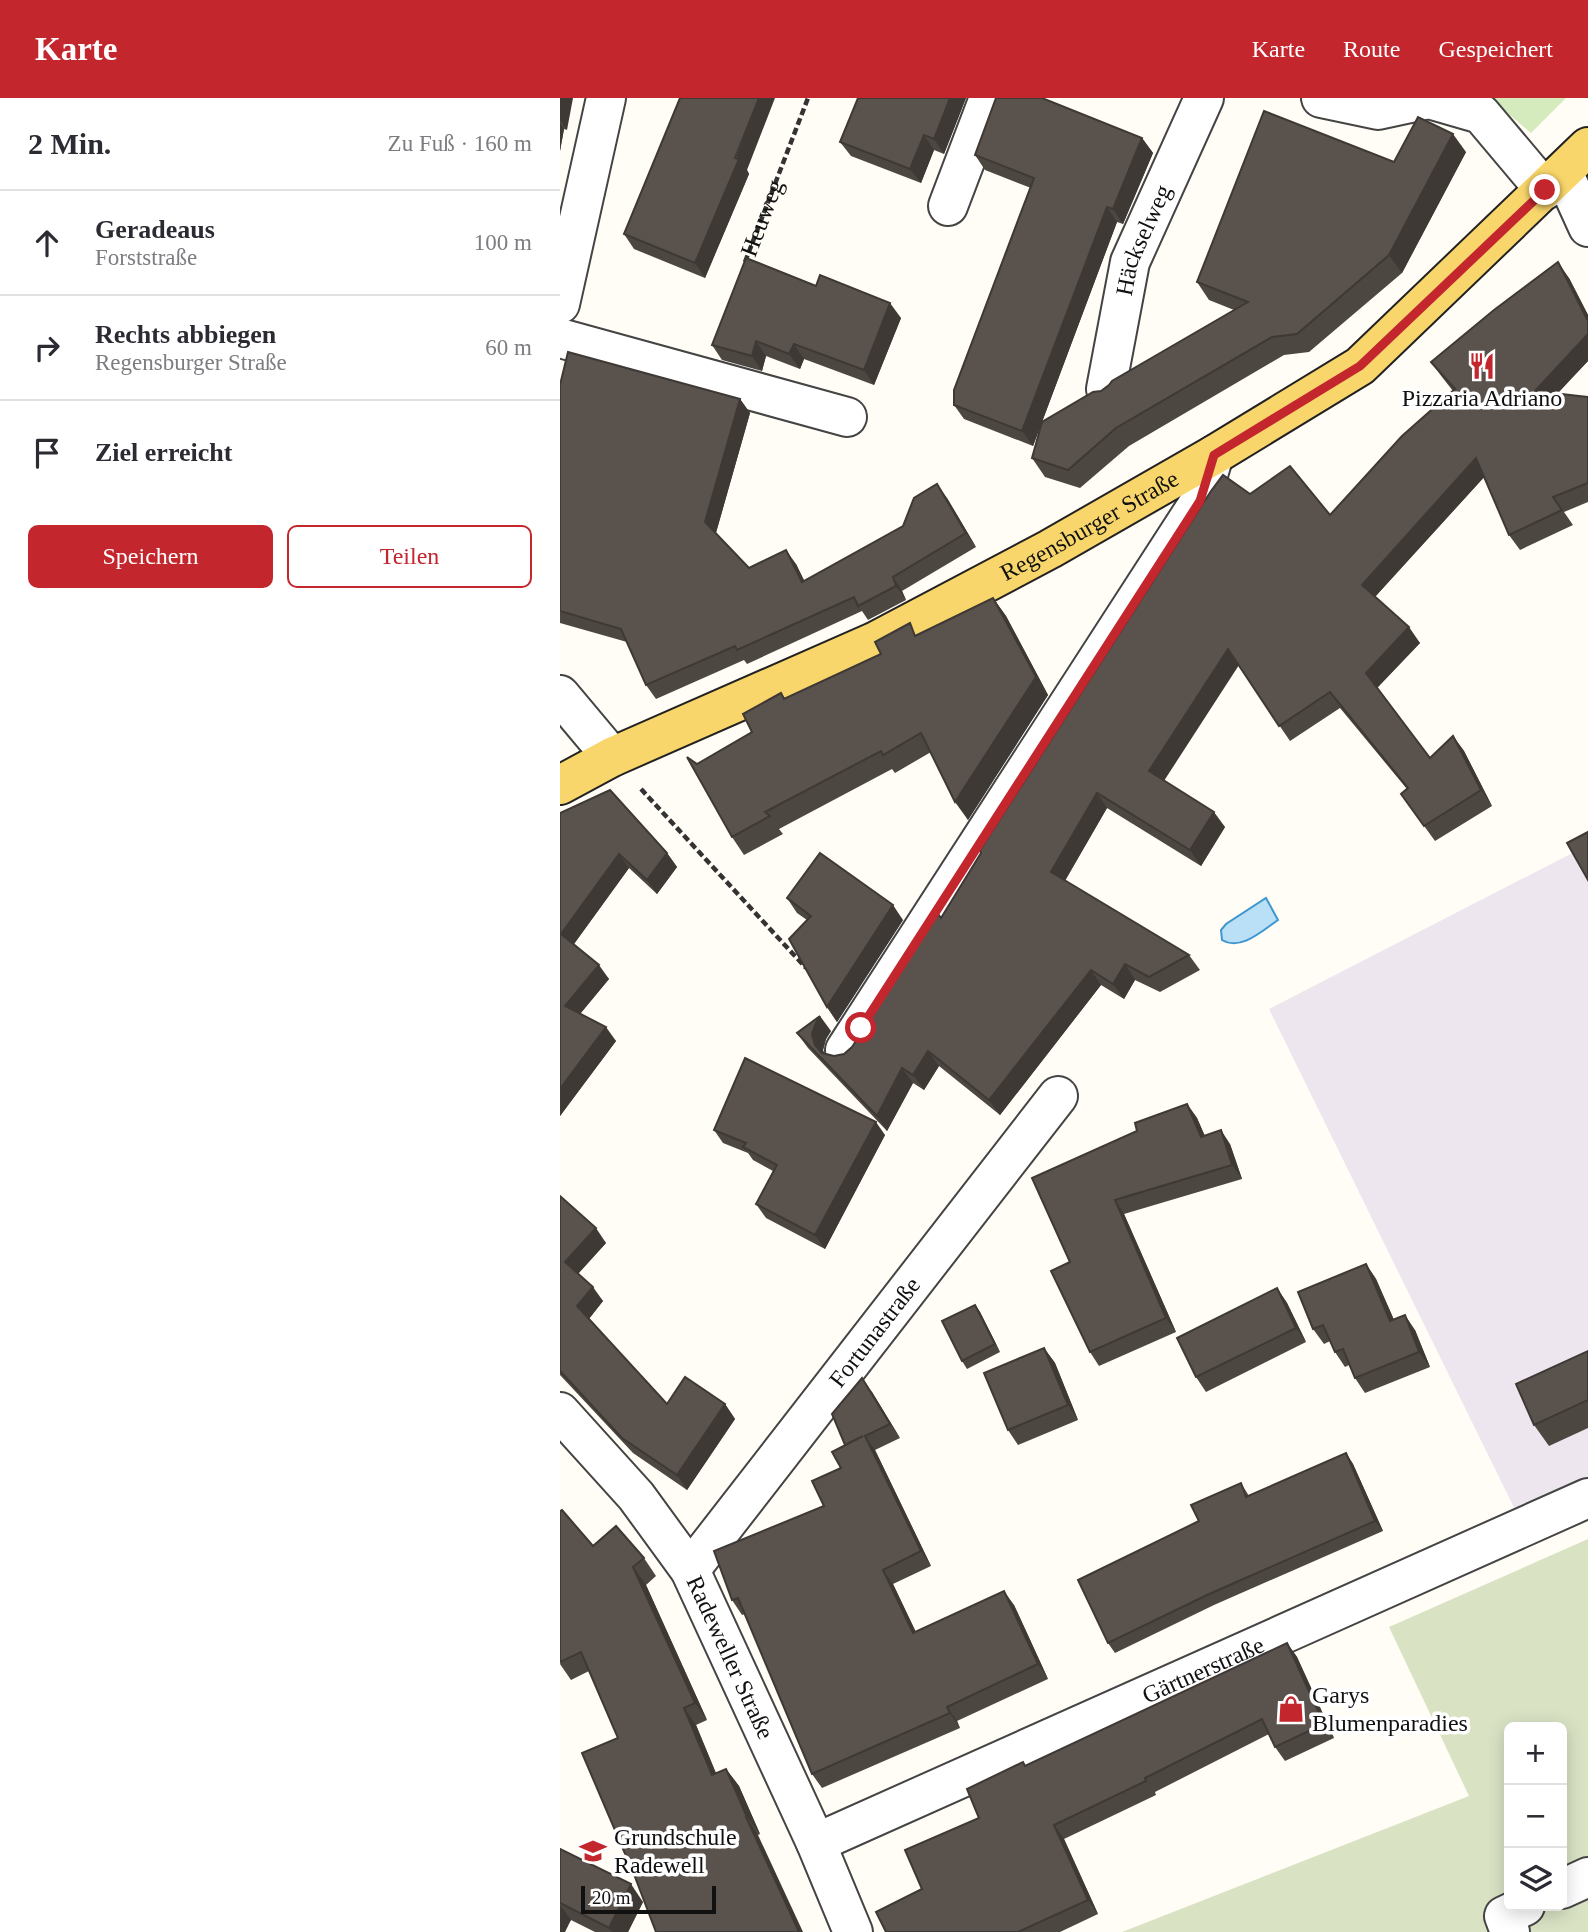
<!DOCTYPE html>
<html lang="de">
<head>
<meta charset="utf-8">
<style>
  body { margin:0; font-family:Georgia,serif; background:#f7f7f7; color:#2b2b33 }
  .controls { position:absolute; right:21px; bottom:21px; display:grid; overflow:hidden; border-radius:10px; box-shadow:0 4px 18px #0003 }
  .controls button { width:63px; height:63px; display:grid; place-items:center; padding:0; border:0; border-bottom:2px solid #e1e1e2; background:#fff; color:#2b2b33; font:35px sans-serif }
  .scale { position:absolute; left:21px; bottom:18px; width:135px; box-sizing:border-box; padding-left:7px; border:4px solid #111; border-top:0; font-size:19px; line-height:24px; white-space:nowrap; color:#111; -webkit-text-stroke:5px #fff; paint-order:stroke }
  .stop { position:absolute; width:21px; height:21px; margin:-16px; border:5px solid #c4262e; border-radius:50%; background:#fff }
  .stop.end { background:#c4262e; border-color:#fff; box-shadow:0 2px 7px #0008 }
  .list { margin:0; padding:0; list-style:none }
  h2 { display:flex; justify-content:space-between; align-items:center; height:91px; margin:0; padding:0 28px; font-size:30px }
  h2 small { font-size:23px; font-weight:400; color:#7c7c81 }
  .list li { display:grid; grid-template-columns:46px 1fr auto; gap:21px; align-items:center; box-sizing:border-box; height:105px; padding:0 28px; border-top:2px solid #e1e1e2 }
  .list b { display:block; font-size:26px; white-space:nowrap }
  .list p { margin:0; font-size:23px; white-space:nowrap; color:#7c7c81 }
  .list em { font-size:23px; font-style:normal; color:#7c7c81 }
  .actions { display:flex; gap:14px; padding:21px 28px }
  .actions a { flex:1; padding:16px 0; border:2px solid #c4262e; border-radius:10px; text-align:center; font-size:24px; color:#c4262e }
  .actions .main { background:#c4262e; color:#fff }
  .icon { flex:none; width:38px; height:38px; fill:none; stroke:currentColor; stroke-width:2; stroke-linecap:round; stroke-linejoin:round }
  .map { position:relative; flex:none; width:1028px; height:1834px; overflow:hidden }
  header { display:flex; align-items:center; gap:42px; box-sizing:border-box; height:98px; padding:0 35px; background:#c4262e; color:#fff }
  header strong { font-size:33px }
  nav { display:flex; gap:38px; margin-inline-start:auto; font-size:24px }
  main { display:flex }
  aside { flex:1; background:#fff }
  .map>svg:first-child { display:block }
</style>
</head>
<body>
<header>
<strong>Karte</strong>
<nav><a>Karte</a><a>Route</a><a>Gespeichert</a></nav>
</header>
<main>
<aside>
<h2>2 Min.<small>Zu Fuß · 160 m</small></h2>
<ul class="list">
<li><svg class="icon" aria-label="ahead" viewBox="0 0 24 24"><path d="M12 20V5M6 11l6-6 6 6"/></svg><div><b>Geradeaus</b><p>Forststraße</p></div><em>100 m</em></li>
<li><svg class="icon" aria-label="right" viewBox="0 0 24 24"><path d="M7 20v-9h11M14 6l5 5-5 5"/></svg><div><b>Rechts abbiegen</b><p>Regensburger Straße</p></div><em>60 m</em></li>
<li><svg class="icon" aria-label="arrive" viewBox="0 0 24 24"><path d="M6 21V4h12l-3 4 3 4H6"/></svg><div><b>Ziel erreicht</b></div></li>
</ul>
<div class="actions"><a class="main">Speichern</a><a>Teilen</a></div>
</aside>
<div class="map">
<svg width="1028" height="1834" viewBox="0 0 1028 1834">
  <rect width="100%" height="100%" fill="#fffdf5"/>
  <path fill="#eee6ef" d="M1028,747V1401L964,1430L709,911Z"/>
  <path fill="#d5ebbd" d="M930,0H1006L971,35Z"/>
  <path fill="#d9e3c4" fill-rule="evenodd" d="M1028,1441V1834H562L909,1698L829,1529ZM949,1629H1002V1808H949Z"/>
  <path fill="#b9e0f7" stroke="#3f96cf" stroke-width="2" d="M706,800L718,822C702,833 681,853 662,842L661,832L666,826Z"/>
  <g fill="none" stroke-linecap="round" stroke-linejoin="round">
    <defs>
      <g id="minor">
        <path d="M761,0L818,12L869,1L921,16L985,92"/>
        <path d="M1003,74L1028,129"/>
        <path d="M388,108L429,0"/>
        <path d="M0,206L46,0"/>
        <path d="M0,240L287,319"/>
        <path id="s2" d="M546,291L570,164L644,0"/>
        <path d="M0,597L52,659"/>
        <path d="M285,952L640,403L654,357"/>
        <path id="s3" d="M0,1314L76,1398L130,1472L256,1745L293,1834"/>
        <path id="s4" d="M130,1472L498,998"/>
        <path id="s5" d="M256,1745L1028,1400"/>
        <path d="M1002,1791L1028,1779"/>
        <path d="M950,1834L944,1818L965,1808"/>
      </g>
      <g id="major">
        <path id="s6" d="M0,687L52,659L314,544L490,451L654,357L800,268L1028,49"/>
      </g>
    </defs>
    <use href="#minor" stroke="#444" stroke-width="42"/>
    <use href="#major" stroke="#222" stroke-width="42"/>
    <g stroke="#333" stroke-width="4.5" stroke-dasharray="7 3.5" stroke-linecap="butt">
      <path id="s1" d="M185,164L248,0"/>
      <path d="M81,691L246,870"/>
    </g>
    <use href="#minor" stroke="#fff" stroke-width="38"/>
    <use href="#major" stroke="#f9d66b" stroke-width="38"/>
  </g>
  <g fill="#4d4742">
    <path d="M0,0L7,32L4,31L0,53Z"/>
    <path d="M406,0L384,56L374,52L361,85L291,58L280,44Z"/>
    <path d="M582,40L593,55L563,126L557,124L473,348L404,321L394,307L471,90L425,72L415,57Z"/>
    <path d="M906,54L842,175L749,254L724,257L569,348L520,390L485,379L472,360L541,293L674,212L649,202L637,184L834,64Z"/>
    <path d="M187,72L189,76L145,180L74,151L64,136Z"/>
    <path d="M1009,180L1028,217V263L997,295L1028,299V404L1004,414L1013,427L960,452L949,437L924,379L815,499L860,545L817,590L870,660L893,638L904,653L932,708L875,743L841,696L847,691L780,610L730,643L678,567L604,682L665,729L641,768L547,710L505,783L629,857L640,872L600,894L575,882L564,901L541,887L440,1017L379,968L364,992L353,985L327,1033L248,950L237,935L271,933L266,941L263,952L264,955L274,958L284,956L292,949L381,820L690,396L770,417L893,293L882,279L871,264Z"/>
    <path d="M256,188L341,220L314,287L244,261L240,271L206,258L202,273L162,262L152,247Z"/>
    <path d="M0,287L180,301L190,315L156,435L189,470L236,466L244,483L343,428L387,400L416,449L342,493L346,502L308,522L302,513L187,566L184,562L96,601L86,587L67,544L0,525Z"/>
    <path d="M433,500L446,518L488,597L408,722L371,654L335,675L332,671L219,731L223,736L184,757L172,739L137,666L192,634L221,595L225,600L321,556Z"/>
    <path d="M0,715L107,755L117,769L97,796L69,770L14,846L49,881L20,916L56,943L0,1018Z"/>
    <path d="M227,800L343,822L277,924L267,909L247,822L237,815Z"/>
    <path d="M627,1006L637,1020L645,1038L670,1046L682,1081L564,1116L616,1234L539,1268L530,1254L510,1164L577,1033Z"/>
    <path d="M154,1032L325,1037L265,1151L206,1120L196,1106L213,1073L193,1062L188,1055L163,1045Z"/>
    <path d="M0,1098L46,1145L18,1176L43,1203L29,1221L107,1306H165L175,1321L127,1392L73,1355L0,1277Z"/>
    <path d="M806,1166L816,1181L834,1222L855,1232L870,1269L805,1295L795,1280L789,1267L785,1269L775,1254L770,1243L764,1246L753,1231Z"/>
    <path d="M717,1190L727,1205L746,1244L646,1294L636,1279Z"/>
    <path d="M415,1207L420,1214L440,1254L407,1271L402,1263Z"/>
    <path d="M484,1250L495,1265L518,1322L458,1347L448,1332Z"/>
    <path d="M1028,1253V1330L989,1348L974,1327Z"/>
    <path d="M312,1294L340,1340L315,1352L371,1468L333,1486L356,1534L454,1507L488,1581L397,1623L400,1630L262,1690L252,1676L185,1516L182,1517L172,1502L264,1408L281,1370L285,1347Z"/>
    <path d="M786,1355L793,1366L823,1433L654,1507L555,1555L548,1545L639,1423L681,1385L689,1398Z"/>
    <path d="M33,1448L84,1460L96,1478L86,1487L147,1622L136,1627L156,1675L166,1671L179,1688L200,1736L198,1737L58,1640L29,1573L11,1582L0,1566Z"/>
    <path d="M727,1545L737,1559L774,1640L725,1663L715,1649L709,1636L595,1694L596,1697L504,1741L538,1816L500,1834H326L419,1720L466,1668Z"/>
    <path d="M0,1751L83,1804L68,1834H35L11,1822L0,1834Z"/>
  </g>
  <g fill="#3f3936">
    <path d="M0,0H13L7,32L0,22Z"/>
    <path d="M199,0H215L187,72L189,76L145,180L135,165Z"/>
    <path d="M390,0H406L384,56L374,41Z"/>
    <path d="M0,25L4,31L0,53Z"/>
    <path d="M893,36L906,54L842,175L829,157Z"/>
    <path d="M364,37L374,52L361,85L350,71Z"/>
    <path d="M582,40L593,55L563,126L553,111Z"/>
    <path d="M547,109L557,124L473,348L462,333Z"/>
    <path d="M998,164L1009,180L1028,217V223Z"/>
    <path d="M330,205L341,220L314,287L304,272Z"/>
    <path d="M1028,236V263L986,308L975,293Z"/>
    <path d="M196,243L206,258L202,273L192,258Z"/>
    <path d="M234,246L244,261L240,271L229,256Z"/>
    <path d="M180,301L190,315L155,438L145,424Z"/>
    <path d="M916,360L927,376L812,502L802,487Z"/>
    <path d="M377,386L387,400L416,449L406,435Z"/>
    <path d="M226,452L236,466L252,498L242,484Z"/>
    <path d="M333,479L342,493L346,502L336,488Z"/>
    <path d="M433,500L446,518L488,597L408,722L395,704Z"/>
    <path d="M849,529L860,545L817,590L806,575Z"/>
    <path d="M668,551L679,567L600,689L589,673Z"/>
    <path d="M893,638L904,653L932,708L921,692Z"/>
    <path d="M537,695L547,710L501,789L491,774Z"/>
    <path d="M654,714L665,729L641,768L630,752Z"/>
    <path d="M107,755L117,769L97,796L87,782Z"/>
    <path d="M59,756L69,770L11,850L1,836Z"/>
    <path d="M333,807L343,822L277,924L267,909Z"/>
    <path d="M565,866L575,882L564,901L553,886Z"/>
    <path d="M39,867L49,881L15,922L5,908Z"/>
    <path d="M531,872L541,887L440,1017L429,1002Z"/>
    <path d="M260,918L271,933L266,941L263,952L266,963L255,947L252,936L256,925Z"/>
    <path d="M46,929L56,943L0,1018V991Z"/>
    <path d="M368,953L379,968L364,992L353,977Z"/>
    <path d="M342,970L353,985L327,1033L317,1018Z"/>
    <path d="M627,1006L637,1020L651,1053L641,1039Z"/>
    <path d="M316,1024L325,1037L265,1151L255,1137Z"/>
    <path d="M661,1032L670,1046L682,1081L672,1067Z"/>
    <path d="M555,1102L564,1116L616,1234L606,1220Z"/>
    <path d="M36,1130L46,1145L15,1179L5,1164Z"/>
    <path d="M806,1166L816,1181L841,1238L830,1223Z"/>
    <path d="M33,1189L43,1203L27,1223L17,1208Z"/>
    <path d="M717,1190L727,1205L746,1244L736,1230Z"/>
    <path d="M415,1207L420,1214L440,1254L435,1246Z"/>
    <path d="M845,1217L855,1232L870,1269L859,1254Z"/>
    <path d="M484,1250L495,1265L518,1322L508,1307Z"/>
    <path d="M302,1280L312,1294L340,1340L330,1326Z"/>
    <path d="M165,1306L175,1321L127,1392L117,1377Z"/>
    <path d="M305,1338L315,1352L371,1468L361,1453Z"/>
    <path d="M786,1355L793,1366L823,1433L815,1423Z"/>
    <path d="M73,1469L86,1487L147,1622L135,1605Z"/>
    <path d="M323,1472L333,1486L363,1550L353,1535Z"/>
    <path d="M444,1493L454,1507L488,1581L478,1566Z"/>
    <path d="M727,1545L737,1559L774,1640L764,1626Z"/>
    <path d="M387,1609L397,1623L400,1630L390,1615Z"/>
    <path d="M124,1610L136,1627L164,1695L152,1677Z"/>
    <path d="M166,1671L179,1688L200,1736L187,1719Z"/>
    <path d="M186,1719L198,1737L243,1834H239Z"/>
    <path d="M494,1727L504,1741L538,1816L528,1802Z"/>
    <path d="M71,1786L83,1804L68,1834H52L49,1830Z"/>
    <path d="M0,1807L11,1822L5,1834H0Z"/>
  </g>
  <g fill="#5a524d" stroke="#3f3936" stroke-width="2">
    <path d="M120,0H199L175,60L179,61L135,165L64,136Z"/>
    <path d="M298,0H390L374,41L364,37L350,71L280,44Z"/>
    <path d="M436,0H482L582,40L553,111L547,109L462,333L394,307V292L474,80L415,57Z"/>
    <path d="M704,13L834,64L858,19L893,36L829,157L737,236L712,239L556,330L508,372L472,360L482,324L533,294L541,293L549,287L552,283L688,204L637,184Z"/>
    <path d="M186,160L256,188L260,177L330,205L304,272L234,246L229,256L196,243L192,258L152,247Z"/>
    <path d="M998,164L1028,223V236L975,293L1028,299V385L993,399L1002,412L949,437L916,360L802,487L849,529L806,575L870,660L893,638L921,692L864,728L841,696L848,690L770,594L719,628L668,551L589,673L654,714L630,752L537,695L491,774L629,857L589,879L565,866L553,886L531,872L429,1002L368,953L353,977L342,970L317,1018L237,935L260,918L256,925L252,936L255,947L262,955L274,958L284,956L292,949L378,816L381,820L421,755L420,752L651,393L663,377L690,396L730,368L770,417L842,338L895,291L871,264L934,212Z"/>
    <path d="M8,254L180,301L145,424L189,470L226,452L242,484L343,428L354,400L377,386L406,435L333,479L336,488L298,508L294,499L177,552L175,548L86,587L61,531L0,513V287Z"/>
    <path d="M433,500L476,579L395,704L361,635L323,657L321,653L205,714L210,718L172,739L127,659L137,666L192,634L183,616L221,595L224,601L321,556L315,544L350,525L355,538Z"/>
    <path d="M50,692L107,755L87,782L59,756L1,836L39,867L5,908L46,929L0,991V715Z"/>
    <path d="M1028,734V782L1007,745Z"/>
    <path d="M260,755L333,807L267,909L229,841L251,818L227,800Z"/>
    <path d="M185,960L316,1024L255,1137L196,1106L217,1067L183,1049L186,1045L154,1032Z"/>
    <path d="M627,1006L641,1039L661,1032L672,1067L555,1102L606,1220L530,1254L491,1173L510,1164L472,1080L577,1033L575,1025Z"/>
    <path d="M0,1098L36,1130L5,1164L33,1189L17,1208L107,1306L125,1279L165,1306L117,1377L62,1340L0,1273Z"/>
    <path d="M806,1166L830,1223L845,1217L859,1254L795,1280L783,1251L775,1254L763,1227L753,1231L738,1194Z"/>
    <path d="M717,1190L736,1230L636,1279L617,1240Z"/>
    <path d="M415,1207L435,1246L402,1263L382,1223Z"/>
    <path d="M484,1250L508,1307L448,1332L424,1275Z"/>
    <path d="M1028,1253V1302L974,1327L956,1286Z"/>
    <path d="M302,1280L330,1326L305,1338L361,1453L323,1472L353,1535L444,1493L478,1566L387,1609L390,1615L252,1676L178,1500L172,1502L154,1453L264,1408L252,1383L281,1370L272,1354L303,1338L285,1347L272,1316Z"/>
    <path d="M786,1355L815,1423L647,1497L548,1545L518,1482L639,1423L631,1407L681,1385L686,1399Z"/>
    <path d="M2,1412L33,1448L56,1428L84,1460L73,1469L135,1605L124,1610L152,1677L166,1671L187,1719H186L239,1834H96L75,1779L22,1655L58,1640L21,1554L0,1564V1413Z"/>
    <path d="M727,1545L764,1626L715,1649L702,1621L585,1680L586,1683L494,1727L528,1802L458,1834H326L316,1814L362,1791L345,1752L419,1720L407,1691L463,1664L465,1668Z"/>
    <path d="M0,1751L71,1786L49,1830L0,1805Z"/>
  </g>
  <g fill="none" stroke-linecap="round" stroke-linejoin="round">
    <path stroke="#c4262e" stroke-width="9" d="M301,930L640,403L654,357L800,268L985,92"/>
  </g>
  <defs>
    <symbol id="restaurant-bare" viewBox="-9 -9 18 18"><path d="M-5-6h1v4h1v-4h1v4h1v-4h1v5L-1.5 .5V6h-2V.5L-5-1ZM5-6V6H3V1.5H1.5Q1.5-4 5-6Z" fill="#c4262e" stroke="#fff" stroke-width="2.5" paint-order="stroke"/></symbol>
    <symbol id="shop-bare" viewBox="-9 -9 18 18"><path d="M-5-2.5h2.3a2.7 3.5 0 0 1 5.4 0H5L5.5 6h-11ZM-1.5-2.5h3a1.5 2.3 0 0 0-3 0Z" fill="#c4262e" stroke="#fff" stroke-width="2.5" paint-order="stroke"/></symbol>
    <symbol id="school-bare" viewBox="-9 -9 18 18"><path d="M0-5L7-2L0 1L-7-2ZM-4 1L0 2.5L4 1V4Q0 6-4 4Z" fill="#c4262e" stroke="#fff" stroke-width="2.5" paint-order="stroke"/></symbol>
  </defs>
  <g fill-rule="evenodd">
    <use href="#restaurant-bare" x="903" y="249" width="38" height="38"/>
    <use href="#shop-bare" x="712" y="1592" width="38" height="38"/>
    <use href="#school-bare" x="14" y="1734" width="38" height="38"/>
  </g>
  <g text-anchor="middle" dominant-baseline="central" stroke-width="7" stroke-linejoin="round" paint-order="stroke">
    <g font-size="24" fill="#111" stroke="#fff">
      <text stroke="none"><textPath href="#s1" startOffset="47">Heuweg</textPath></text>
      <text stroke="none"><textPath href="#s2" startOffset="154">Häckselweg</textPath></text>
      <text stroke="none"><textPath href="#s6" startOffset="590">Regensburger Straße</textPath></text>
      <text stroke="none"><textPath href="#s4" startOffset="301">Fortunastraße</textPath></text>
      <text stroke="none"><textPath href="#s3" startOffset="301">Radeweller Straße</textPath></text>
      <text stroke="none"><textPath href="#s5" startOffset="424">Gärtnerstraße</textPath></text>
    </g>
    <g font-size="24" fill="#111" stroke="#fff" text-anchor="start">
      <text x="922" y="300" text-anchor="middle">Pizzaria Adriano</text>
      <text x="752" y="1597">Garys<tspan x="752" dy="28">Blumenparadies</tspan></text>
      <text x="54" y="1739">Grundschule<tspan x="54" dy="28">Radewell</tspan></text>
    </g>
  </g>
</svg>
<div class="controls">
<button>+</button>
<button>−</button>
<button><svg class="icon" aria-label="layers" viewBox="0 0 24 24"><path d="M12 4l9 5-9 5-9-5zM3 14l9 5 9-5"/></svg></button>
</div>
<div class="scale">20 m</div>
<div class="stop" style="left:301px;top:930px"></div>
<div class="stop end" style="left:985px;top:92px"></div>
</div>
</main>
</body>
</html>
